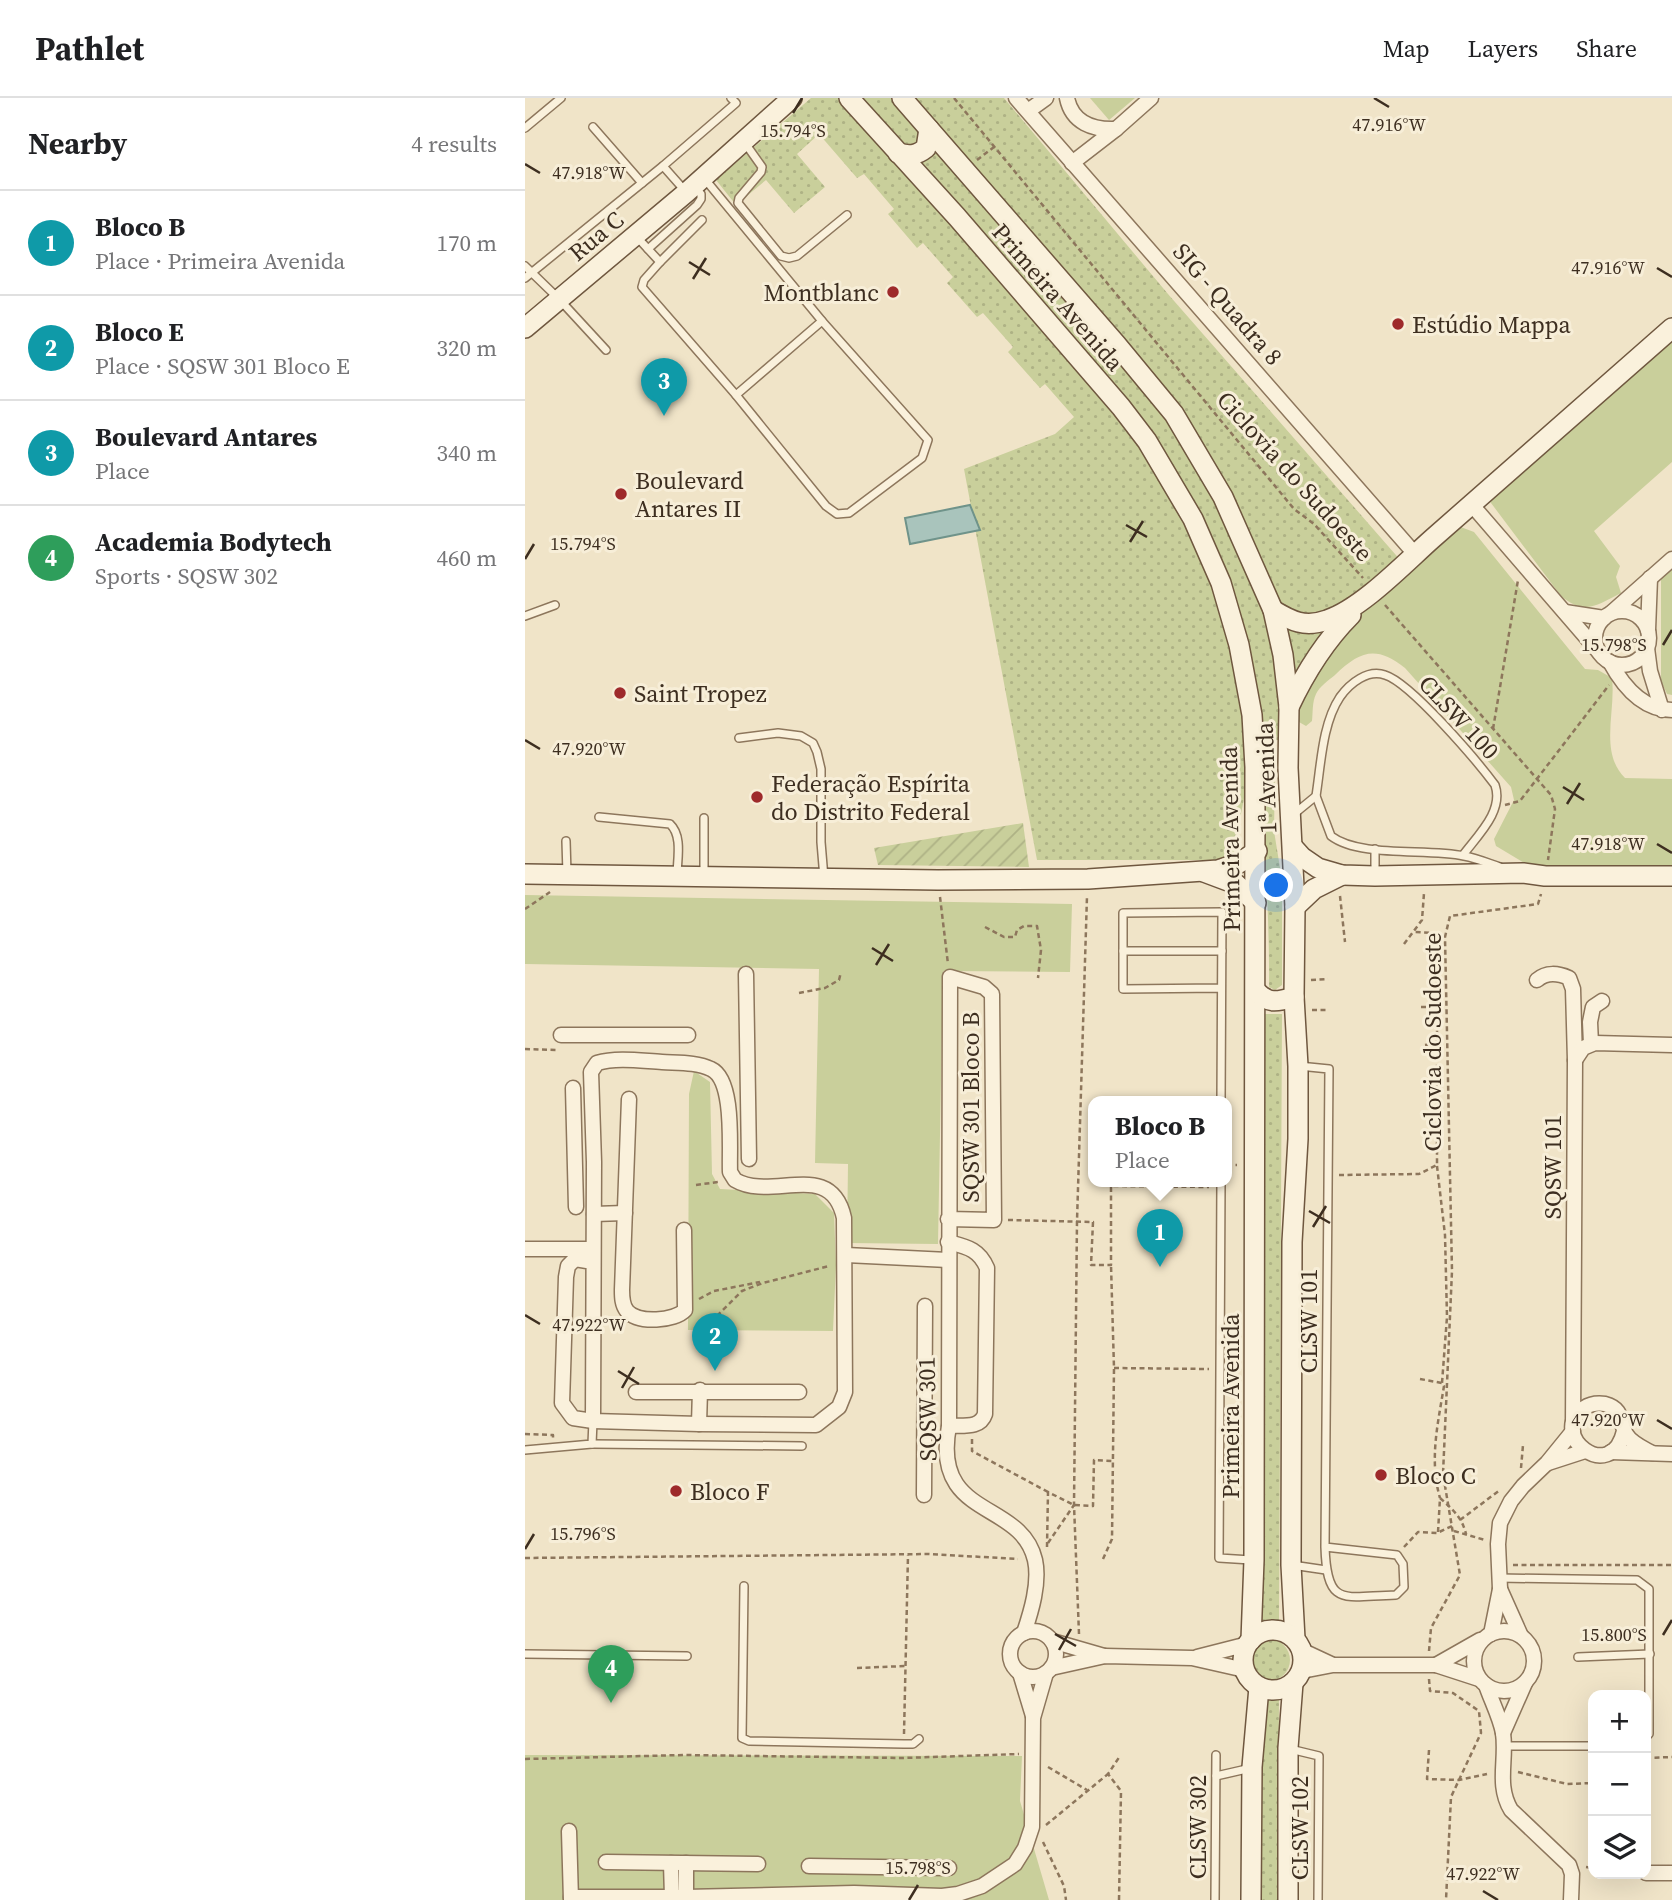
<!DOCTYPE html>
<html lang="en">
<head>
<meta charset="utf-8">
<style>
  body { margin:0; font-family:"Source Serif 4",serif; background:#f6f6f6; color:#202124 }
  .controls { position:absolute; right:21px; bottom:21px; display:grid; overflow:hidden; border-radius:14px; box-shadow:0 7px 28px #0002 }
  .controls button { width:63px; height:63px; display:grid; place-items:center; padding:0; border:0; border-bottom:2px solid #e0e0e0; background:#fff; color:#202124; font:35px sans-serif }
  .you { position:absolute; left:752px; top:788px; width:24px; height:24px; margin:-18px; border:5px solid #fff; border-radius:50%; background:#1a73e8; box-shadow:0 0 0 10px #1a73e833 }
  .badge { display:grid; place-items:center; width:46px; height:46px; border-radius:50%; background:#9e2a2b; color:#fff; font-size:23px; font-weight:700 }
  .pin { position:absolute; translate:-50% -58px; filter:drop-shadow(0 2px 4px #0008) }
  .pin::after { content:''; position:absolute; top:37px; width:24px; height:21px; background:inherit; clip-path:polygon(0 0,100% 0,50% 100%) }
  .popup { position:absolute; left:563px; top:998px; width:144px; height:91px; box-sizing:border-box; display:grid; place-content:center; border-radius:14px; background:#fff; filter:drop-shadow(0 2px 5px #0005); font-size:23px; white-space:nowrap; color:#757577 }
  .popup b { font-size:26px; color:#202124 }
  .popup::after { content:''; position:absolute; left:50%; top:100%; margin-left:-14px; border:14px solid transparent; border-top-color:#fff }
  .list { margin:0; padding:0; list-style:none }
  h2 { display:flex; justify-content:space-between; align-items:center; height:91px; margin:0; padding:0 28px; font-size:30px }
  h2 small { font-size:23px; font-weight:400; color:#757577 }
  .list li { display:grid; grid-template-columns:46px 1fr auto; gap:21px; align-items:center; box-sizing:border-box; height:105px; padding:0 28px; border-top:2px solid #e0e0e0 }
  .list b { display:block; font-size:26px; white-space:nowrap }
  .list p { margin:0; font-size:23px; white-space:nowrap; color:#757577 }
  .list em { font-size:23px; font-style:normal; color:#757577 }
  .icon { flex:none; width:38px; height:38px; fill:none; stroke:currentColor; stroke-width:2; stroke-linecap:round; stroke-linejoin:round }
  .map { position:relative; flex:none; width:1147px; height:1802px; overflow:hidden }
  header { display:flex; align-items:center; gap:42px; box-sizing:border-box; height:98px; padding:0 35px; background:#fff; border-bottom:2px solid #e0e0e0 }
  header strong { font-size:33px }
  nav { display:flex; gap:38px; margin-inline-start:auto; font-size:24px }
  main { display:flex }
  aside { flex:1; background:#fff }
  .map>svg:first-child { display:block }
</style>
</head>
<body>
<header>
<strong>Pathlet</strong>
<nav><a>Map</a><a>Layers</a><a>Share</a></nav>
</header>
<main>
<aside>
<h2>Nearby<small>4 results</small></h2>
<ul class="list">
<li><span class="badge" style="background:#0f9aa8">1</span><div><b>Bloco B</b><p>Place · Primeira Avenida</p></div><em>170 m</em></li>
<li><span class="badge" style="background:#0f9aa8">2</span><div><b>Bloco E</b><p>Place · SQSW 301 Bloco E</p></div><em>320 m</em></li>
<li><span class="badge" style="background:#0f9aa8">3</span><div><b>Boulevard Antares</b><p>Place</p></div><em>340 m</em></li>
<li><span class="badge" style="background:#2e9e5b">4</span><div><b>Academia Bodytech</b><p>Sports · SQSW 302</p></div><em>460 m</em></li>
</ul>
</aside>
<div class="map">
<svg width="1147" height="1802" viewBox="0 0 1147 1802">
  <defs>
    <pattern id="grass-dots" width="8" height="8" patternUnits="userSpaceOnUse" patternTransform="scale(1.75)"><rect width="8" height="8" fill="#c9cf9b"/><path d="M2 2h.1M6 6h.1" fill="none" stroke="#aeb285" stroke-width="1.8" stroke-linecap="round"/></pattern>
    <pattern id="garden-furrows" width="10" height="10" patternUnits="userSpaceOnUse" patternTransform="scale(1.75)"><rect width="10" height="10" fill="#c9cf9b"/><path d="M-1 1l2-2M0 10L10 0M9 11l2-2" fill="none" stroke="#aeb285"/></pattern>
  </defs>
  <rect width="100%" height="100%" fill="#f0e4c8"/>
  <g fill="url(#grass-dots)">
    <path d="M286,0H479L643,196L877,464L772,576L753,642L730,644L707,762H512L439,371L530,336L549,319L520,286L515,290L483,254L488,249L458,215L452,219L422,185L428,179L398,145L392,150L363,116L369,111L339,76L332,80L294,36L272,56L300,89L269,115L241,82L211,107L191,82Z"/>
    <path d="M744,666L750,670L749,733L757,782V887L750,892L744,889C745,816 738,743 738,670Z"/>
    <path d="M737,916H757L754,1526L744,1525L735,1527Z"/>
    <circle cx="744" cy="1562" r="21"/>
    <path d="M734,1597H754L753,1802H733Z"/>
  </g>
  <g fill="#c9cf9b">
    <path d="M565,0H610L584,22Z"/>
    <path d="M1147,242V364L1069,433L1095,468L1091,479L1096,495C1072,507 1060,518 1036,498L963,401Z"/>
    <path d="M933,428L949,434L1060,571L1073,572L1087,580C1091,614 1074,654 1100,680L1147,681V770L1006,769L971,748L969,741L989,702L986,689L880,570C851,547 835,553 810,577C804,582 794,589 791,596C787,604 788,615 787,623L781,628L774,624L772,609L814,534Z"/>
    <path d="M1147,465V597L1142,596L1136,583V480Z"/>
    <path d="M0,797L547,806L545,874L418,873L413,1146L322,1145L323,1066L290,1065L294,871L0,866Z"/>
    <path d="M169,973L185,984L187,1076L195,1091L290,1096L309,1115L311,1167L308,1233L163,1232L164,996Z"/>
    <path d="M0,1657L497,1658L495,1703L524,1802H0Z"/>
  </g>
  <path fill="url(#garden-furrows)" d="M498,725L504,769L353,767L349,750Z"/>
  <path fill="#a9c4bc" stroke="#6f938a" stroke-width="2" d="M445,407L455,432L385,446L380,420Z"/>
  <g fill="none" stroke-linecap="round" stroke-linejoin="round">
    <defs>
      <g id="lane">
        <path d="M68,29L117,85"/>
        <path d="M0,30L36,0"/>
        <path d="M220,45L237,69L236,74L214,100L213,105L256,158L264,160L272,158L322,117"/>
        <path d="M138,68L161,94"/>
        <path d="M111,138L135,164L177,122"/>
        <path d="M123,151L172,107L176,101V96L170,90"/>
        <path d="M135,164L119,182L117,189L211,297L297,223L179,80"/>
        <path d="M0,168L34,201L81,252"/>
        <path d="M0,180L138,68L211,5L206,0"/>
        <path d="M211,297L301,408L312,416L324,415L397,360L403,342L297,223"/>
        <path d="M0,518L30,507"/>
        <path d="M214,640L253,635L276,638L288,645L292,654L296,671V744L299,780"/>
        <path d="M791,698L806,738C835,760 902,750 939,758C951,760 963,765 975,769"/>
        <path d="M769,716L791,698C796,667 797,626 815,599C825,585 843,571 860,577C886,585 952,663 970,687C979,713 953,737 938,757"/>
        <path d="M74,719L145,726C158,738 152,762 152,778"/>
        <path d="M41,743L42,776"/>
        <path d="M850,751V778"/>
        <path d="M179,778V720"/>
        <path d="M598,853H697"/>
        <path d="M774,968L804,971L800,1449C802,1511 819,1498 871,1497L879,1489L878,1466L872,1457L800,1449"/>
        <path d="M696,1003L697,814L598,815V891L696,890"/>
        <path d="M696,1083L694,1460L726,1462"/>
        <path d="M67,1346L277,1348"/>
        <path d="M0,1352L67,1346L68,1323"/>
        <path d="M767,1467L801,1472"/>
        <path d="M974,1480L1112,1482L1124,1491V1636L1121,1638"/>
        <path d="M219,1488L217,1640L224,1643L379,1646H388L394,1641"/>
        <path d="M0,1556L162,1558"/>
        <path d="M1053,1559L1125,1556"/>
        <path d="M978,1648H1068"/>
        <path d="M765,1651L794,1658L793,1802"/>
        <path d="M691,1678L726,1670"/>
        <path d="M690,1802L691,1657"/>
      </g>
      <g id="street">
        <path d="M491,0L890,456"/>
        <path d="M542,0C547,25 568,32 591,31"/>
        <path d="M503,13L521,0"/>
        <path d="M547,65L591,31L626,0"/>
        <path d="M947,407L1073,553"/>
        <circle cx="1097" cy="540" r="27"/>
        <path d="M1040,514L1079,520"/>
        <path d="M1086,515L1147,461"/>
        <path d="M1123,532L1125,480"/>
        <path d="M1122,550L1125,573L1137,612"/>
        <path d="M1085,564C1098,588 1118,612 1147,612"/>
        <path d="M221,876L224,1061"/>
        <path d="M1012,882C1021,874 1033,875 1044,880L1048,891L1050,962L1048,1328"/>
        <path d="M36,937H163"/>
        <path d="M1066,946L1065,924L1068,909L1077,903"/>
        <path d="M1050,962L1058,950L1070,945L1147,947"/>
        <path d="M48,990L51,1109"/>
        <path d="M104,1001L97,1192C97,1199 97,1207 102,1213C113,1226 150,1223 160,1212L159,1132"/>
        <path d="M69,1116L100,1115"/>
        <path d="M423,1121L469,1122L467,896L459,889L425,879L424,1328C406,1422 496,1401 510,1462C515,1485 506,1514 499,1535"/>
        <path d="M423,1144C442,1149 454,1151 462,1170L460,1316C455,1331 438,1327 424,1328"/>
        <path d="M0,1151H68"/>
        <path d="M321,1157L423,1162"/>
        <path d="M111,1294H274"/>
        <path d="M68,1323L69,1064L66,974L72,965C92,959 117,963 137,964C153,965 172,964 186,971C210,982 204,1050 205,1074L210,1082C247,1104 306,1060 319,1120L320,1294L314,1309L291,1327L174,1326L68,1323L48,1320L37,1305L41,1179L43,1168L50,1161L68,1164"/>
        <path d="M174,1326L175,1292"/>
        <path d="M1099,1333C1086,1388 1021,1336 1059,1310C1065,1306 1073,1305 1080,1306C1099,1311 1094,1324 1101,1336C1106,1345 1118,1350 1127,1355"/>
        <path d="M1086,1354L1147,1356"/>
        <path d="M1023,1365L1060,1353"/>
        <path d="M399,1397L400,1208"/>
        <path d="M975,1491L996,1538"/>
        <circle cx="979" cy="1563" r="30"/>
        <circle cx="508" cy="1556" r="23"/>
        <path d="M966,1536L975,1491L973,1446L975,1425L986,1403L998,1388L1022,1365L1048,1333"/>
        <path d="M527,1543L579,1558"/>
        <path d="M776,1552L806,1566"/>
        <path d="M672,1559L723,1546"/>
        <path d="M911,1567L955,1542"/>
        <path d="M526,1570L580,1558L667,1560L720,1572"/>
        <path d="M777,1573L808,1567H911L954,1581"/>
        <path d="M495,1575L508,1618"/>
        <path d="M961,1587C966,1602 975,1619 978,1635C982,1662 971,1687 986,1712L1044,1767L1047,1776L1046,1802"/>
        <path d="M978,1635L1000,1585"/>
        <path d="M44,1733L46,1802"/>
        <path d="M81,1764L233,1766"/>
        <path d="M146,1765L147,1799"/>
        <path d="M284,1768L424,1770"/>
        <path d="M1121,1775H1147"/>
        <path d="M46,1799H161L329,1795L417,1798L433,1796L457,1788L490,1766L500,1750L507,1729L508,1620L521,1575"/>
        <path d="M161,1799V1765"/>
      </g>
      <g id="secondary">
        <path d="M324,0L432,119L596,309L622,343L668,421L696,485L714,547L727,617L730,669L729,1462L726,1542"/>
        <path d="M377,0L592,247L649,316L698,399L748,512L758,557L764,609L763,670L770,809L769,899L773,968V1041L767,1144L766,1467L770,1541"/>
        <path d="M373,55C384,58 391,58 401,50L404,31"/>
        <path d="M0,230L162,94L267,0"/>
        <path d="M748,512C766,523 780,530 802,522C836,511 879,466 907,441C987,371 1067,301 1147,230"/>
        <path d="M764,609C780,575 799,544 826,517"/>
        <path d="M768,749L777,759L793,770L817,777L850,778L998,775L1020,778H1147"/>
        <path d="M679,774L711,786L731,805"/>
        <path d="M0,776L413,782L563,781L693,772L714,765L732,753"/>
        <path d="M770,809L789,791L817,777"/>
        <path d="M731,893C743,906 752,904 769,899"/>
        <circle cx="748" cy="1562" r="30"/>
        <path d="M726,1802L727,1669L734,1589"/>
        <path d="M763,1802V1650L768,1585"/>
      </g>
    </defs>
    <use href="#lane" stroke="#8d765c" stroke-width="10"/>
    <use href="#street" stroke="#8d765c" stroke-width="17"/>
    <use href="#secondary" stroke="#6f573f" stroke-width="22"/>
    <g stroke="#8d765c" stroke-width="2.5" stroke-dasharray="5 3.5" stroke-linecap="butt">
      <path d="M429,0L769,411L789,426L838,480"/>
      <path d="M452,62L469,49"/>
      <path d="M860,507L1026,697L1030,711L1023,762"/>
      <path d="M968,631L993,482"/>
      <path d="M980,707L995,703L1084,587"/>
      <path d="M815,798L820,844"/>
      <path d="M415,799L423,866"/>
      <path d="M0,811L25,794"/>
      <path d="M460,829L479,839H490L492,832L499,828H512L516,852L513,880"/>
      <path d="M879,846L897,822L899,795"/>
      <path d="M786,882L803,881"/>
      <path d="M274,895L300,890L314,882L316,874"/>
      <path d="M896,909H913"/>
      <path d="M787,912H804"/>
      <path d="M900,947L912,945"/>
      <path d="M0,951L32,952"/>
      <path d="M702,1067H712"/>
      <path d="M912,1068L920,1137L922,1219L917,1285"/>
      <path d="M814,1077L894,1076L912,1067V835L890,834"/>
      <path d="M171,1087L193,1084"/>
      <path d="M483,1122L568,1124L566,1167H586V1088L684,1089"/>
      <path d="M174,1201L189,1193L235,1184"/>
      <path d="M192,1218L217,1193L238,1185L304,1168"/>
      <path d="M589,1270L684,1271"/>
      <path d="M895,1281L917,1285L919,1288C913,1325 904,1362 915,1400"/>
      <path d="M0,1336L28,1337V1340"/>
      <path d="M447,1341V1353L523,1394"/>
      <path d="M996,1370L998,1347"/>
      <path d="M935,1422L975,1392"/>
      <path d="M929,1433L960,1442"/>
      <path d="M913,1434L915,1400C927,1411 937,1419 941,1436"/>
      <path d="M523,1445L549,1407"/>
      <path d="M522,1449L523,1394L549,1407L568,1408L569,1362L588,1363"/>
      <path d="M879,1449L893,1434L912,1435L927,1428"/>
      <path d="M0,1460L404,1456L493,1461"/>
      <path d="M578,1461L587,1441L589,1270L586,1167"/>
      <path d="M988,1467H1147"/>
      <path d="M554,1536L549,1407L552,1123L562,798"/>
      <path d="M904,1553L906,1530L935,1477L918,1376L927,1173L920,839L925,818L1013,806L1016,796"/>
      <path d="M332,1570L381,1568"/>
      <path d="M904,1581L905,1593L928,1595L954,1613L956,1635L926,1699L921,1802"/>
      <path d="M379,1636L383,1457"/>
      <path d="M904,1652L902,1681L934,1682L962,1676"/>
      <path d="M1121,1660L1147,1659"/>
      <path d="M0,1661L159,1657L378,1660L494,1656"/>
      <path d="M523,1669L562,1692"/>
      <path d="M993,1674L1042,1686L1068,1685"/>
      <path d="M521,1727L583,1676"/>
      <path d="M518,1744L539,1788L541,1802"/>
      <path d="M1061,1769L1068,1770"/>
      <path d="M594,1802L596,1693L583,1676L595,1658"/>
    </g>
    <use href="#lane" stroke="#faf1dc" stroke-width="7"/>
    <use href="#street" stroke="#faf1dc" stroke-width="14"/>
    <use href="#secondary" stroke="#faf1dc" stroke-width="19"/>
  </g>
  <path fill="none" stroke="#3d2e20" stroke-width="2.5" d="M849,0L864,9M268,15L277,0M0,66L15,75M164,164L185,177M1132,170L1147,179M168,181L181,160M601,427L622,439M605,444L618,423M0,461L9,446M1138,547L1147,532M0,642L15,651M1038,689L1059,702M1042,706L1055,685M1132,746L1147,755M347,850L368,863M351,867L364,846M784,1113L805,1125M788,1129L801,1108M0,1217L15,1226M93,1273L114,1286M97,1290L109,1269M1132,1322L1147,1331M0,1451L9,1436M530,1536L551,1548M1138,1537L1147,1522M534,1552L546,1531M958,1793L973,1802M384,1802L393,1787"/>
  <g fill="#9e2a2b" stroke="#f7eed8" stroke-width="2.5">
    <circle cx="368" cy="194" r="7"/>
    <circle cx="873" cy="226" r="7"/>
    <circle cx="96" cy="396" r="7"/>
    <circle cx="95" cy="595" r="7"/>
    <circle cx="232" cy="699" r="7"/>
    <circle cx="856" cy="1377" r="7"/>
    <circle cx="151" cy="1393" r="7"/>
  </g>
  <g text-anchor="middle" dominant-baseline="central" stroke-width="6" stroke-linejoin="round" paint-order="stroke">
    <g font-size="24" fill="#3d2e20" stroke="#f7eed8">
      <text transform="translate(71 138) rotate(-40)">Rua C</text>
      <text transform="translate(533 199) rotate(49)">Primeira Avenida</text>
      <text transform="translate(703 206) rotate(49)">SIG - Quadra 8</text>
      <text transform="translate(770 378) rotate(48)">Ciclovia do Sudoeste</text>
      <text transform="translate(934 619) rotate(47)">CLSW 100</text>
      <text transform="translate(741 680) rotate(-92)">1ª Avenida</text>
      <text transform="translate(705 741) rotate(-91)">Primeira Avenida</text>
      <text transform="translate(907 944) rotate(-90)">Ciclovia do Sudoeste</text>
      <text transform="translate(445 1009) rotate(-90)">SQSW 301 Bloco B</text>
      <text transform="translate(1027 1069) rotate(-90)">SQSW 101</text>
      <text transform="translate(783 1223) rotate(-90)">CLSW 101</text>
      <text transform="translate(705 1308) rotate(-90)">Primeira Avenida</text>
      <text transform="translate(402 1311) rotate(-91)">SQSW 301</text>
      <text transform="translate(672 1729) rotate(-90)">CLSW 302</text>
      <text transform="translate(774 1730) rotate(-90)">CLSW 102</text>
    </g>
    <g font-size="24" fill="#3d2e20" stroke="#f7eed8" text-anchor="start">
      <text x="354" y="194" text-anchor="end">Montblanc</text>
      <text x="887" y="226">Estúdio Mappa</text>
      <text x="110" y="382">Boulevard<tspan x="110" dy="28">Antares II</tspan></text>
      <text x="109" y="595">Saint Tropez</text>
      <text x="246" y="685">Federação Espírita<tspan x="246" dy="28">do Distrito Federal</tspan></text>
      <text x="870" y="1377">Bloco C</text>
      <text x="165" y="1393">Bloco F</text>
    </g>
  </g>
  <g font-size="18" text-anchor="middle" fill="#3d2e20" stroke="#f7eed8" stroke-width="6" stroke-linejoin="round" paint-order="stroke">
    <text x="864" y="33">47.916°W</text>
    <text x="268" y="39">15.794°S</text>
    <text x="64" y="81">47.918°W</text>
    <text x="1083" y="176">47.916°W</text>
    <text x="58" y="452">15.794°S</text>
    <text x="1089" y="553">15.798°S</text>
    <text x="64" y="657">47.920°W</text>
    <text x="1083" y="752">47.918°W</text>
    <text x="64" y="1233">47.922°W</text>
    <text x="1083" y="1328">47.920°W</text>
    <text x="58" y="1442">15.796°S</text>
    <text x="1089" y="1543">15.800°S</text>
    <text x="393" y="1776">15.798°S</text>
    <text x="958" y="1782">47.922°W</text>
  </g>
</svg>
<div class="controls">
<button>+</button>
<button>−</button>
<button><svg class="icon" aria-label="layers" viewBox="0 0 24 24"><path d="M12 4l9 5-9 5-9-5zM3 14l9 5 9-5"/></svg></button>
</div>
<div class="you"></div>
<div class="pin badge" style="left:635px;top:1169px;background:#0f9aa8">1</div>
<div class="popup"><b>Bloco B</b>Place</div>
<div class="pin badge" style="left:190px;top:1273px;background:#0f9aa8">2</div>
<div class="pin badge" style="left:139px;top:318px;background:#0f9aa8">3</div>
<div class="pin badge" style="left:86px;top:1605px;background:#2e9e5b">4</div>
</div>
</main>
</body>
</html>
